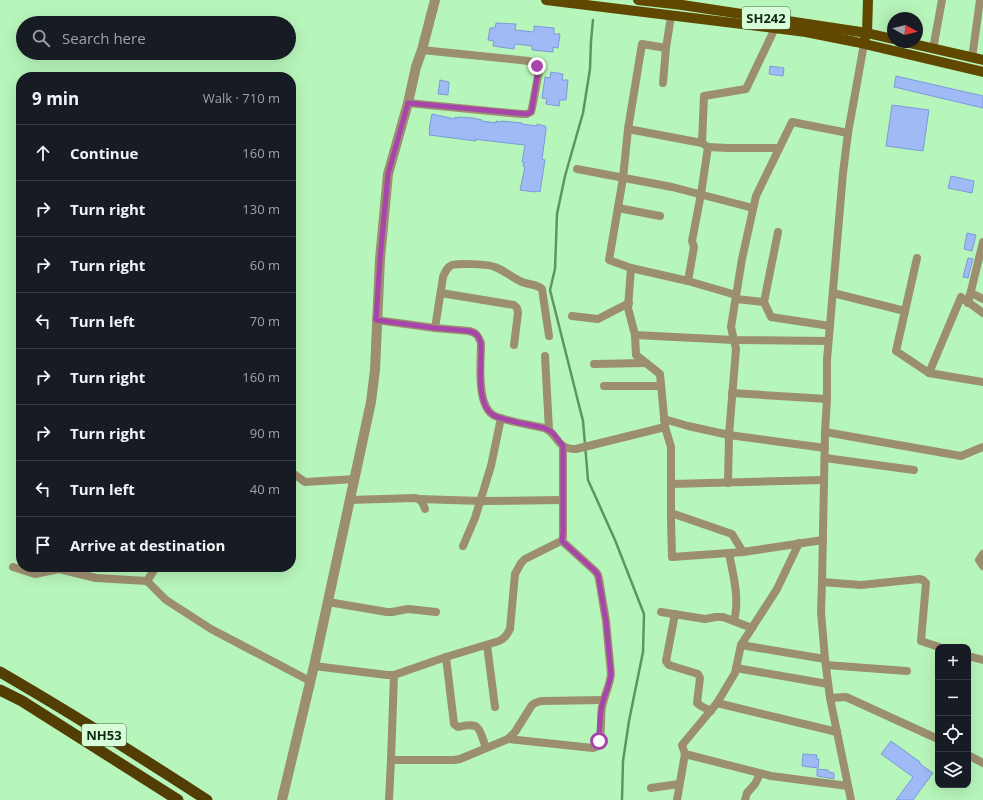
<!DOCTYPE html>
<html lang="en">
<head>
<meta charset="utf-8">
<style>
  body { margin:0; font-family:"Open Sans",sans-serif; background:#242831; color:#f1f3f6 }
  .controls { position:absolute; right:12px; bottom:12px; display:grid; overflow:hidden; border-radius:8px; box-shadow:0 4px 16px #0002 }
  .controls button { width:36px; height:36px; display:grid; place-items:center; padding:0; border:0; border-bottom:1px solid #363941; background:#171b24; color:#f1f3f6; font:20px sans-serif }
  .compass { position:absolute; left:887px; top:12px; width:36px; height:36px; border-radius:50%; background:#171b24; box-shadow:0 4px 16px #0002; rotate:98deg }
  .stop { position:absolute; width:12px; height:12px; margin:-9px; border:3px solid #a845ab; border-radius:50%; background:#fff }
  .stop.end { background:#a845ab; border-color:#fff; box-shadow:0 1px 4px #0008 }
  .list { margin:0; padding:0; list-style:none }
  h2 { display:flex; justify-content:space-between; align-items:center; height:52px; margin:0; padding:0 16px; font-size:17px }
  h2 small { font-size:13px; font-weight:400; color:#9ea1a6 }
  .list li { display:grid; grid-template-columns:26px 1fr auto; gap:12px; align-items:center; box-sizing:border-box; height:56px; padding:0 16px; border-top:1px solid #363941 }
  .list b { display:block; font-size:15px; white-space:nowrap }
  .list em { font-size:13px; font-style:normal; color:#9ea1a6 }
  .icon { flex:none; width:22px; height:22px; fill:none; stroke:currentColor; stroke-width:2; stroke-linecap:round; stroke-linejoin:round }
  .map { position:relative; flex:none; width:983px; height:800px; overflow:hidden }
  .search { position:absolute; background:#171b24; box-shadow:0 4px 16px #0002; left:16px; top:16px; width:280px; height:44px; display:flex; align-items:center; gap:10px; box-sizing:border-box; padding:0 14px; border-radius:22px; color:#9ea1a6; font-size:15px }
  .panel { position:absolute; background:#171b24; box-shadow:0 4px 16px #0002; left:16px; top:72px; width:280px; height:500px; border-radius:16px }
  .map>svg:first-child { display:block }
</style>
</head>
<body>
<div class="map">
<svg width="983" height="800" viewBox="0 0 983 800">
  <rect width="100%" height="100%" fill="#b7f6ba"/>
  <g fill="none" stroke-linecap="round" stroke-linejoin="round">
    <path stroke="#619465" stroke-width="2.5" d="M593,20L591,41L590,69L583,113L565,176L557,214L555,269L550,290L583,421L588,480L615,540L644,614L643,652L629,721L623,761L622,800"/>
  </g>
  <g fill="#a0baf5" stroke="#7d99db">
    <path d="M496,23L516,24L515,30L534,32V26L554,28V34H560L558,48L553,47V52L532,50V46L515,44L514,49L493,46L494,41L488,40L490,28H495Z"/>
    <path d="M770,66L784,68L783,76L769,74Z"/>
    <path d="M551,72L563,74L562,80H568L566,100H560L559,106L546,104L547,99L542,98L545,77L550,78Z"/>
    <path d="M896,76L983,96V108L894,87Z"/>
    <path d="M440,80L449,82L448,95L438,94Z"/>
    <path d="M892,105L929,110L923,151L886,146Z"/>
    <path d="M432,114L455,119V117L459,118V117L473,118L482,120V121L496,123V121L500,122L501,121L522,123V124L537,126V124L545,126V127H546V130L542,159L545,160L540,192L536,191L535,192L520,190L525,167L523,166L524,162H522L525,145L481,140L476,139V141L429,135L430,130H429Z"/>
    <path d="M951,176L974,181L972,193L948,188Z"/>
    <path d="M967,233L976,235L972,251L964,249Z"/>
    <path d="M968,258L973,259L968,278L963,277Z"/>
    <path d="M891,741L920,762V764L933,773L913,800H896L913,777L881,754Z"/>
    <path d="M803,754L817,755L816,759H819L818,768L802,766Z"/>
    <path d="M817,769L828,770L829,772L834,773V779L817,776Z"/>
  </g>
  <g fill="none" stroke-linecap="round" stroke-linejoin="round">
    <g stroke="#9c8e70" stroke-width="8">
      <path d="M666,48L642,44L628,129L623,178L609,260L631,268L628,308L635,335L636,355L660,374L665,427L671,447V519L672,557L743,552L823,540"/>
      <path d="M933,49L942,0"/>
      <path d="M972,58L980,0"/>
      <path d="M663,83L666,48L671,16"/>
      <path d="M408,103L521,114H527L531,112L532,108L539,71C537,65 534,63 529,61L422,50"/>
      <path d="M628,129L702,143"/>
      <path d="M708,147L728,148H779"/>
      <path d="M577,169L672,187L753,208"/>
      <path d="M618,208L660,216"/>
      <path d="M778,232L764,302L771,317L830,326"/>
      <path d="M917,258L896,351L929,373L983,382"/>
      <path d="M631,268L688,281L736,295"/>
      <path d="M688,281L694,247L692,241L701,194L708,147L702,143L704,96L746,89L777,24"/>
      <path d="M441,293L514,305L517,308L518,313L514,345"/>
      <path d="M833,293L905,311"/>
      <path d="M971,293L983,299"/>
      <path d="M736,299L764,302"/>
      <path d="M968,303L983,242"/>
      <path d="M572,316L598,319L629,303"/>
      <path d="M376,320L435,328L469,331C477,333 478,336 481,343C481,361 476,404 493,415C504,421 531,425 544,428C555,432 555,440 563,446C566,448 571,449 576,449L665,427"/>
      <path d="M435,328L443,277C445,272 447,267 452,265C459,263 489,264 495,267C505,271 513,278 522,282C529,285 537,284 542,289L549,336"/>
      <path d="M635,335L734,340L828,341"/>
      <path d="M545,356L549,430"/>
      <path d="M594,364L646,363"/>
      <path d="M929,373L961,297L983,313"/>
      <path d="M604,386H661"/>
      <path d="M732,393L827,399"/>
      <path d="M664,419L688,426L729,435L825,448"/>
      <path d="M825,432L961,456L983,447"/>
      <path d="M825,458L914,470"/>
      <path d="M291,472L305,482L355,479"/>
      <path d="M728,483L729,435L736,349L731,327L742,259L756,196L792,122L848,133"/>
      <path d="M671,484L824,480"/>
      <path d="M418,499L481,501L563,500"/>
      <path d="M350,500L415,498C421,499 423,503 425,509"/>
      <path d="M671,513L732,534L743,552"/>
      <path d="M799,543L777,589L741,645L735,673L717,703L682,745L685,754L771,776L848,786"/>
      <path d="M463,546L475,518L491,466L501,418"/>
      <path d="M729,553C733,575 740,598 734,621"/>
      <path d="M983,554L979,560L983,566"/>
      <path d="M13,567L35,574L59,569L96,578L147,581L166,600L211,629L310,681"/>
      <path d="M147,581L156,567"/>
      <path d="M822,582L861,585L919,579L923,580L926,583L921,641L939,647"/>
      <path d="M328,602L387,612H392L408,609L436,612"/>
      <path d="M661,612L705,619L716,617H723L752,628"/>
      <path d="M675,614L666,661L669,665L698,674L700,678L697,703L701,706L711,711"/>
      <path d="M487,645L495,707"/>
      <path d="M741,645L825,659"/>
      <path d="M968,656L983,660"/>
      <path d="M446,657L454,724L458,727C463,726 470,724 475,726C480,727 484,743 486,748"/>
      <path d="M826,665L907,671"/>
      <path d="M314,666L387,675H394L446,657L499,641C505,638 507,635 510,629L515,574L521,563L525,559L559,542L562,541L563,537V446"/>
      <path d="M736,668L828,684"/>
      <path d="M830,698L846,697L938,739"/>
      <path d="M717,703L837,732"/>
      <path d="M508,739L593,748L596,747C603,738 600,718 602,707C604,696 610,685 611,674L606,621L599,579L598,575L595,571L562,541"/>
      <path d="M968,755L983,763"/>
      <path d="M391,760H454L460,759L508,739L515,732L532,705L535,703L541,701L603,700"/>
      <path d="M651,788L679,784"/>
      <path d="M389,800L391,760L394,675"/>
      <path d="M677,800L685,754"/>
      <path d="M745,800L747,793L755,784L760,774"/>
      <path d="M851,800L830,698L825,659L821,612L822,582L825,432L827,399V360L843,173L848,133L864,44"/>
    </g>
    <path stroke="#9c8e70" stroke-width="10" d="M282,800L314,666L371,402L375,370L380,259L388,174L408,103L416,67L422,50L435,0"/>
    <g stroke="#614800" stroke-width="10">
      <path d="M546,0L806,32L856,42L983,72"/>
      <path d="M638,0L682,5L867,33L893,39"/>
      <path d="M865,38L867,33L868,0"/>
      <path d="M905,42L983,60"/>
    </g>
    <g stroke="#523d04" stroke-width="11">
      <path d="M0,672C71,713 139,756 207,800"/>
      <path d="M0,690L22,701L178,800"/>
    </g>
  </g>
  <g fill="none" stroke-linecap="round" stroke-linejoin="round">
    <path stroke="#a845ab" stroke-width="5" d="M537,66L538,71L532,108L531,112L527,114L408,103L388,174L380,259L376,320L435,328L469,331C473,332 477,333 479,338C482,343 481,350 481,356C481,372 477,405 493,415C504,421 531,425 544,428L552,432L563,446V532L562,541L595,571L598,575L606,621L611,674C610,683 606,692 603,701C599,713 600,728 599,741"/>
  </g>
  <g text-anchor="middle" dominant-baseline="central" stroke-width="3" stroke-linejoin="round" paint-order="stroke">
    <g fill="#d6fcd8" stroke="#4b684d" stroke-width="1">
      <rect x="742" y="7" width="48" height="22" rx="3"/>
      <rect x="82" y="724" width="44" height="22" rx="3"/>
    </g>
    <g font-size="13" font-weight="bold" fill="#0f2812">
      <text x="766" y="18">SH242</text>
      <text x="104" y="735">NH53</text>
    </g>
  </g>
</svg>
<div class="controls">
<button>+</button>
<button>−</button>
<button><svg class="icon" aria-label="locate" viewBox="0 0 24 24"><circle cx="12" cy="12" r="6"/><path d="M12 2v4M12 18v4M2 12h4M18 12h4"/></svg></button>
<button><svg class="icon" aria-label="layers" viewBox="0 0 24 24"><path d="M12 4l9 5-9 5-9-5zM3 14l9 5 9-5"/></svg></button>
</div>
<svg class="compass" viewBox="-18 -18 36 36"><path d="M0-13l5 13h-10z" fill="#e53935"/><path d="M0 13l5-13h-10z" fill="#9ea1a6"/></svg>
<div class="stop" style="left:599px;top:741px"></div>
<div class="stop end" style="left:537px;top:66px"></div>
<div class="search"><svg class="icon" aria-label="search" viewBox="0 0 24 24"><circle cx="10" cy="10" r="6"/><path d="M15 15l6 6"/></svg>Search here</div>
<section class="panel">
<h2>9 min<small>Walk · 710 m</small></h2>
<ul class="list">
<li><svg class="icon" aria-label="ahead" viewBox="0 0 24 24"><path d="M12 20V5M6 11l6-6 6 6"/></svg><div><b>Continue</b></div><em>160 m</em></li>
<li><svg class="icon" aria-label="right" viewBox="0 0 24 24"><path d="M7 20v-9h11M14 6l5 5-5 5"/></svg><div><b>Turn right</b></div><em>130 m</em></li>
<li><svg class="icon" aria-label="right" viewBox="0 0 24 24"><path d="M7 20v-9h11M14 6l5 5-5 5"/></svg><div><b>Turn right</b></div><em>60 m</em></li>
<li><svg class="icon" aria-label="left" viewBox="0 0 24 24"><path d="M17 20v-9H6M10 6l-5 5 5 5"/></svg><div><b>Turn left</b></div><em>70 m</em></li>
<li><svg class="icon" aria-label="right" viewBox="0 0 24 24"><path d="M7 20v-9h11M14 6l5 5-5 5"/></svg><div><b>Turn right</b></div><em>160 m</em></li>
<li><svg class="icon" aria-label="right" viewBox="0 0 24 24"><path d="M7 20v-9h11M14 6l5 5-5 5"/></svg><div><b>Turn right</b></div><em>90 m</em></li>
<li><svg class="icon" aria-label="left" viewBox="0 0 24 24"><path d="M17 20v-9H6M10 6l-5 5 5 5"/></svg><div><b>Turn left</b></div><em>40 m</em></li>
<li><svg class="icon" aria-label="arrive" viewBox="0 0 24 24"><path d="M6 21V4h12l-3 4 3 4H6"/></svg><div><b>Arrive at destination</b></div></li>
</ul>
</section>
</div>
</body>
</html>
